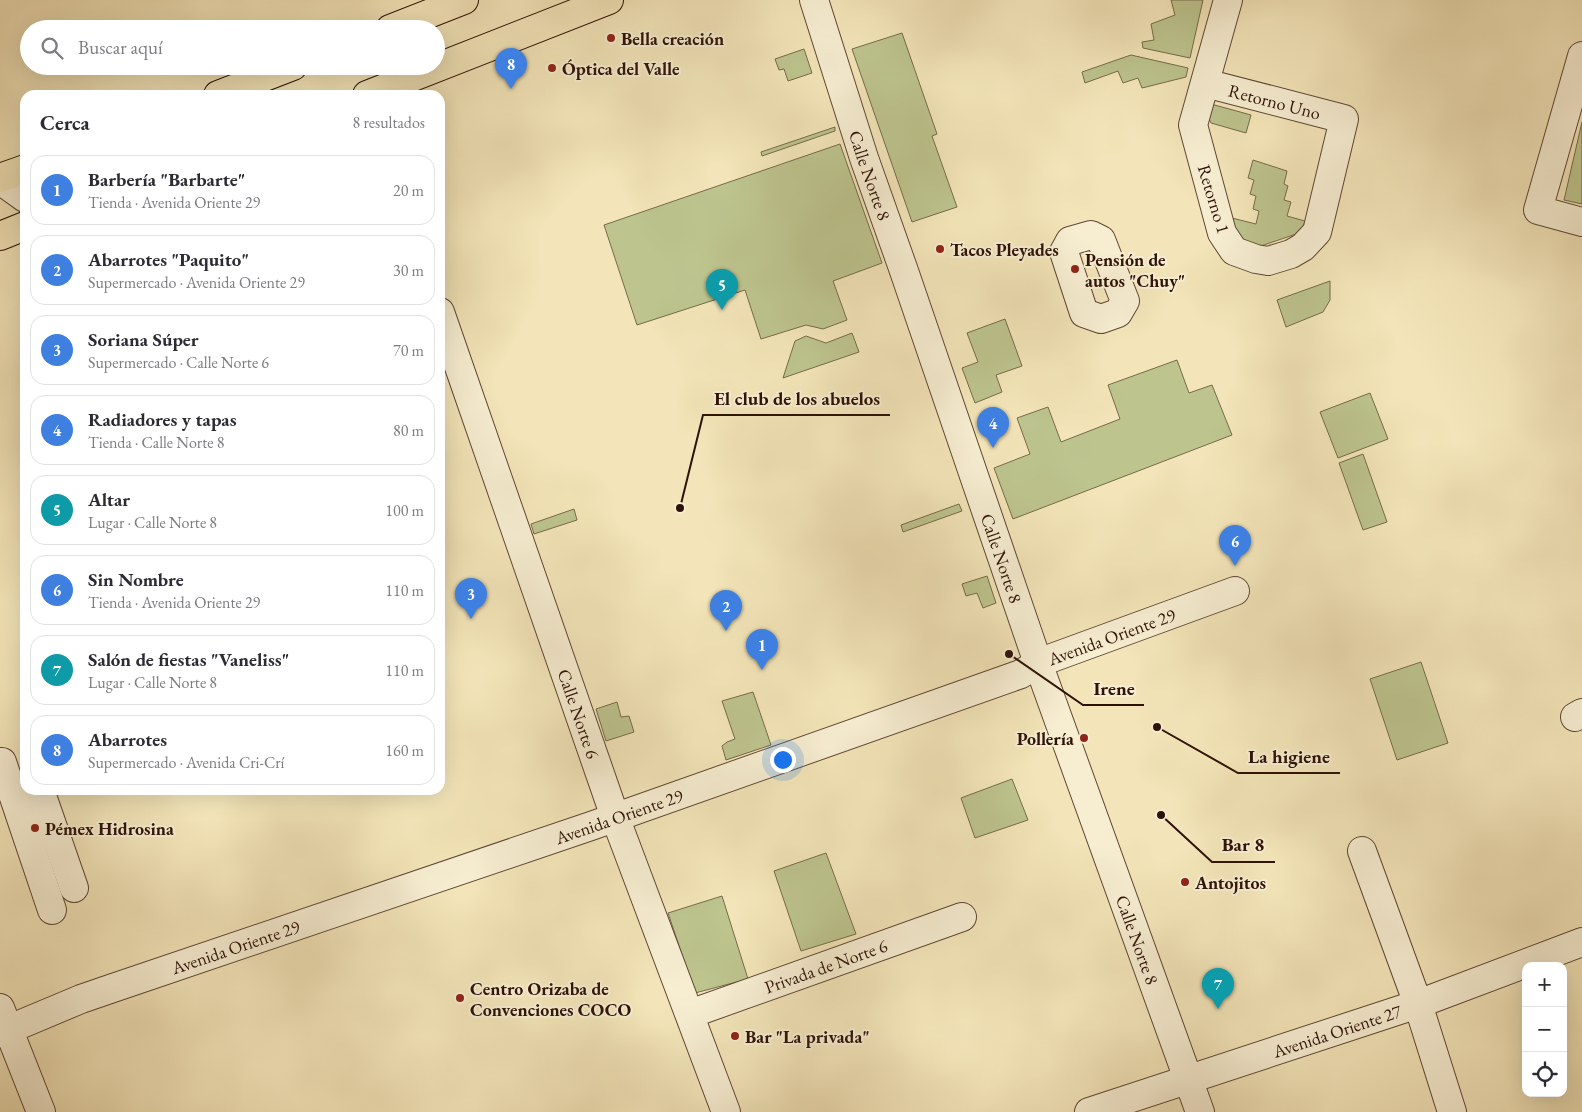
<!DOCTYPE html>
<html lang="es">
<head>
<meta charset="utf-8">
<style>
  body { margin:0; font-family:"EB Garamond",serif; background:#f2f2f3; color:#2b2b33 }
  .controls { position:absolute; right:15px; bottom:15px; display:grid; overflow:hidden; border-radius:10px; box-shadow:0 5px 20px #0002 }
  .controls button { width:45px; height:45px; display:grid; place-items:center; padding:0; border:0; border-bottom:1px solid #e1e1e2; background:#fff; color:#2b2b33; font:25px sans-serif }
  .you { position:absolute; left:782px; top:759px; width:18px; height:18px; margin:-12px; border:4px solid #fff; border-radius:50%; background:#1a73e8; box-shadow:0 0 0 8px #1a73e833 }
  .badge { display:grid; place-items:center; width:32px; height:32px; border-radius:50%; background:#8f2418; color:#fff; font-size:16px; font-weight:700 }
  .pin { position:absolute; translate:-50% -41px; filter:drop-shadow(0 1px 2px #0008) }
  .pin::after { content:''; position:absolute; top:26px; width:18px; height:15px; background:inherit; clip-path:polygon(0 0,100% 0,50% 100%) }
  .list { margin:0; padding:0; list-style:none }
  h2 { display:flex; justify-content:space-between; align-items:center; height:65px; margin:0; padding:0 20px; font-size:21px }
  h2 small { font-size:16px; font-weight:400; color:#7c7c81 }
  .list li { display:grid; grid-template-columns:32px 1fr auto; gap:15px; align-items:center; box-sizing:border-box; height:70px; margin:0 10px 10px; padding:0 10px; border:1px solid #e1e1e2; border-radius:15px }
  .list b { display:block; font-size:19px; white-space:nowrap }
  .list p { margin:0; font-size:16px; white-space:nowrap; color:#7c7c81 }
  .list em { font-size:16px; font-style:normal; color:#7c7c81 }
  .icon { flex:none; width:28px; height:28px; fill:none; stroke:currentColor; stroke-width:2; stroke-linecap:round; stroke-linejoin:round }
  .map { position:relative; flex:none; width:1582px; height:1112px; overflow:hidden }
  .search { position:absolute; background:#fff; box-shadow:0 5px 20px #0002; left:20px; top:20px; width:425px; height:55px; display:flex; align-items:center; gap:12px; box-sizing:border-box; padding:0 18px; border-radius:28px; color:#7c7c81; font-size:19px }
  .panel { position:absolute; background:#fff; box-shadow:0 5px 20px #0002; left:20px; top:90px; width:425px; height:705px; border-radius:15px }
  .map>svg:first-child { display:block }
</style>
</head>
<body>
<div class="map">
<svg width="1582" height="1112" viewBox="0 0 1582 1112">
  <rect width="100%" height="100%" fill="#f3e5b9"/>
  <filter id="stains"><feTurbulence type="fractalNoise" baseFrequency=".004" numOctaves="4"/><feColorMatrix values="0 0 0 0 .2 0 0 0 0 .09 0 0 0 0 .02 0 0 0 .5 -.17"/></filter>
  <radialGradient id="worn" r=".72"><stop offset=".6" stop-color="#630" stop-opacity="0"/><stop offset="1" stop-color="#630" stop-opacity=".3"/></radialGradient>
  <g fill="#bdc48e" stroke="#766b4a">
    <path d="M1171,0H1203L1190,58L1143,48L1142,42L1154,40L1151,24L1175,15Z"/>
    <path d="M902,33L937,134L932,136L957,207L912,222L852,49Z"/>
    <path d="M804,49L812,73L788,81L784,69L779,70L775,59Z"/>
    <path d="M1131,55L1188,68L1186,77L1142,88L1138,78L1123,83L1118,71L1085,83L1082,72Z"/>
    <path d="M1211,104L1251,115L1246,133L1211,123L1208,117Z"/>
    <path d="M1582,122V204L1564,200Z"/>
    <path d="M835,127V131L762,156L761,152Z"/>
    <path d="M840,144L882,263L833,281L847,320L823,329L806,325L761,339L745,290L637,325L604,225Z"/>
    <path d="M1253,160L1287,171L1284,184L1288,186L1284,200L1291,202L1287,216L1305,221L1302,232L1246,251L1228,217L1256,224L1259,211L1253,209L1256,196L1250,194L1254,180L1248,178Z"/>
    <path d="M1330,281V300L1323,312L1286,327L1277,300Z"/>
    <path d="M1005,319L1022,366L996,375L1002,392L975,403L962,368L978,362L967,333Z"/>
    <path d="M852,333L859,352L783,378L795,341L806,336L826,343Z"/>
    <path d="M1177,360L1189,393L1212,385L1232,435L1013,519L994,468L1030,454L1017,418L1048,407L1061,442L1120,419L1108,385Z"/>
    <path d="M1370,393L1388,439L1338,458L1320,412Z"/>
    <path d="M1363,454L1387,522L1363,530L1339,463Z"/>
    <path d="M959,504L962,511L903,532L901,525Z"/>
    <path d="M574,509L577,520L534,534L531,524Z"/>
    <path d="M987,576L996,603L983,608L977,593L966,596L962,584Z"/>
    <path d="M1421,662L1448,743L1397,760L1370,679Z"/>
    <path d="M753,692L771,745L726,760L722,746L727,742L735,739L722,701Z"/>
    <path d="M617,702L621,717L629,716L634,732L606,741L596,709Z"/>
    <path d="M1012,779L1028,820L975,838L961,798Z"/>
    <path d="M826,853L856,934L801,951L774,871Z"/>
    <path d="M722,896L748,979L695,993L668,913Z"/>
  </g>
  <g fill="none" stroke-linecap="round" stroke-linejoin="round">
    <defs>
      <g id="minor">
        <path id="s1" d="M814,0L864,158L904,271L1038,663L1200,1112"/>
        <path d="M1582,56L1538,210L1582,222"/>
        <path id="s2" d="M1205,83L1344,119L1317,232L1303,247L1291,254L1268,261L1256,259L1234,251L1222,233L1193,125L1228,0"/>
        <path d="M0,180L25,198"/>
        <path d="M1091,235L1101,240L1125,301L1118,313L1101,319L1084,313L1064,252L1070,241Z"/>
        <path id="s3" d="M440,312L615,817L726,1112"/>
        <path d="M1575,717L1582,713"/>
        <path d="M2,762L52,910"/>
        <path d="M40,790L74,888"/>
        <path d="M1362,851L1418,1004L1452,1112"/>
        <path d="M0,1008L41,1112"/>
        <path id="s4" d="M690,1014L962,917"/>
        <path id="s5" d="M0,1033L81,999L113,988L591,826L1021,674L1038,663L1235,591"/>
        <path id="s6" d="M1089,1112L1418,1004L1582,942"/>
      </g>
      <g id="major">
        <path d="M390,29L464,0"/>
        <path d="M218,95L293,66"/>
        <path d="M367,95L609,0"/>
        <path d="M0,178L25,169"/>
        <path d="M0,236L25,226"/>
      </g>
    </defs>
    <use href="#minor" stroke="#5f4734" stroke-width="30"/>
    <use href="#major" stroke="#2e1207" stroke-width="30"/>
    <use href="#minor" stroke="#f7eed2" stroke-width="28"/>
    <use href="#major" stroke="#f3e5b9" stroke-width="28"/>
  </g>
  <g fill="#8f2418" stroke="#f7eed2" stroke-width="2">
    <circle cx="611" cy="38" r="5"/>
    <circle cx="552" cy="68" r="5"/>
    <circle cx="940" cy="249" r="5"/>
    <circle cx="1075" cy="269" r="5"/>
    <circle cx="1084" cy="738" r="5"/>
    <circle cx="35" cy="828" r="5"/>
    <circle cx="1185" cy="882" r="5"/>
    <circle cx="460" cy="998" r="5"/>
    <circle cx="735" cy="1036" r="5"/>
  </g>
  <g text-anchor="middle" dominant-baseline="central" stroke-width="4" stroke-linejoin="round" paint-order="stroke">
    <g font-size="18" font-weight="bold" fill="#2e1207" stroke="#f7eed2" text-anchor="start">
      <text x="621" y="38">Bella creación</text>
      <text x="562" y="68">Óptica del Valle</text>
      <text x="950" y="249">Tacos Pleyades</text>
      <text x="1085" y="259">Pensión de<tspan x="1085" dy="21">autos "Chuy"</tspan></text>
      <text x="1074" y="738" text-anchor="end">Pollería</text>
      <text x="45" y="828">Pémex Hidrosina</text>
      <text x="1195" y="882">Antojitos</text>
      <text x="470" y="988">Centro Orizaba de<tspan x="470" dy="21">Convenciones COCO</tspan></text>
      <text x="745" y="1036">Bar "La privada"</text>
    </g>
    <g font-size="18" fill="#2e1207" stroke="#f7eed2">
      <text stroke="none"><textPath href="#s2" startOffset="72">Retorno Uno</textPath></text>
      <text stroke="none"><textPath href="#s1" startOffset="184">Calle Norte 8</textPath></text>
      <text transform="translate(1214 199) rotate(73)">Retorno 1</text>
      <text stroke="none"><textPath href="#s1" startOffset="589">Calle Norte 8</textPath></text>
      <text stroke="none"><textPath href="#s5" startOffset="1181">Avenida Oriente 29</textPath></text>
      <text stroke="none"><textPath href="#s3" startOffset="425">Calle Norte 6</textPath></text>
      <text stroke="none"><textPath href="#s5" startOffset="656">Avenida Oriente 29</textPath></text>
      <text stroke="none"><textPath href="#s1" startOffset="994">Calle Norte 8</textPath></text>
      <text stroke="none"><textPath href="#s5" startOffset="251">Avenida Oriente 29</textPath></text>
      <text stroke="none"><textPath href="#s4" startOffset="144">Privada de Norte 6</textPath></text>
      <text stroke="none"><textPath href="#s6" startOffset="261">Avenida Oriente 27</textPath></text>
    </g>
  </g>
  <path fill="none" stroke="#2e1207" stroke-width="2" d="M680 508L703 415H890M1009 654L1083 705H1144M1157 727L1238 773H1340M1161 815L1212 862H1275"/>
  <g fill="#2e1207" stroke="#f7eed2" stroke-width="2">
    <circle cx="680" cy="508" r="5"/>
    <circle cx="1009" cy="654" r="5"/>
    <circle cx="1157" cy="727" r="5"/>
    <circle cx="1161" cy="815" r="5"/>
  </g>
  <g font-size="19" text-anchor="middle" font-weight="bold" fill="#2e1207" stroke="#f7eed2" stroke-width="4" stroke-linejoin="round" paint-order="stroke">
    <text x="797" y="405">El club de los abuelos</text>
    <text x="1114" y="695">Irene</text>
    <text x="1289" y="763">La higiene</text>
    <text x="1243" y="851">Bar 8</text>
  </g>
  <rect width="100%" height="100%" filter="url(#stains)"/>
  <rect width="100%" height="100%" fill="url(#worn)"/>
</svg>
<div class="controls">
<button>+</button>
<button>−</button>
<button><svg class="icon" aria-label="locate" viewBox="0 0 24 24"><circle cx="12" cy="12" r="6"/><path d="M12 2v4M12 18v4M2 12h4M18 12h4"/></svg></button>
</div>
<div class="you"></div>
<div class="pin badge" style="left:762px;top:670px;background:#3f7fe0">1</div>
<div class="pin badge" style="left:726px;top:631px;background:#3f7fe0">2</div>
<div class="pin badge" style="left:471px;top:619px;background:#3f7fe0">3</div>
<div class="pin badge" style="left:993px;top:448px;background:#3f7fe0">4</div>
<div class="pin badge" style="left:722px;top:310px;background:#0f9aa8">5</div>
<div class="pin badge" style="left:1235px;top:566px;background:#3f7fe0">6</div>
<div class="pin badge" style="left:1218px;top:1009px;background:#0f9aa8">7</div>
<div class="pin badge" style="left:511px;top:89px;background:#3f7fe0">8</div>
<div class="search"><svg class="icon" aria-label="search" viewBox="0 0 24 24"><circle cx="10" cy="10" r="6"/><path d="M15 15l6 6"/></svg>Buscar aquí</div>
<section class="panel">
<h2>Cerca<small>8 resultados</small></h2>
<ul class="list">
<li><span class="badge" style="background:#3f7fe0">1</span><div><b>Barbería &quot;Barbarte&quot;</b><p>Tienda · Avenida Oriente 29</p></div><em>20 m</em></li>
<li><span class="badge" style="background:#3f7fe0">2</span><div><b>Abarrotes &quot;Paquito&quot;</b><p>Supermercado · Avenida Oriente 29</p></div><em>30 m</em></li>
<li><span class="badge" style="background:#3f7fe0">3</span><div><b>Soriana Súper</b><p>Supermercado · Calle Norte 6</p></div><em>70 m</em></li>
<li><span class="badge" style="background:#3f7fe0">4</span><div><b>Radiadores y tapas</b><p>Tienda · Calle Norte 8</p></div><em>80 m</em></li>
<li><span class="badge" style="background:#0f9aa8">5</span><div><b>Altar</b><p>Lugar · Calle Norte 8</p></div><em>100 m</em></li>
<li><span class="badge" style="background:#3f7fe0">6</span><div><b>Sin Nombre</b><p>Tienda · Avenida Oriente 29</p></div><em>110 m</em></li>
<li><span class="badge" style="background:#0f9aa8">7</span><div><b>Salón de fiestas &quot;Vaneliss&quot;</b><p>Lugar · Calle Norte 8</p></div><em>110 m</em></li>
<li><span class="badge" style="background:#3f7fe0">8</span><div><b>Abarrotes</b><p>Supermercado · Avenida Cri-Crí</p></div><em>160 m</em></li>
</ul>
</section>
</div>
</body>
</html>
